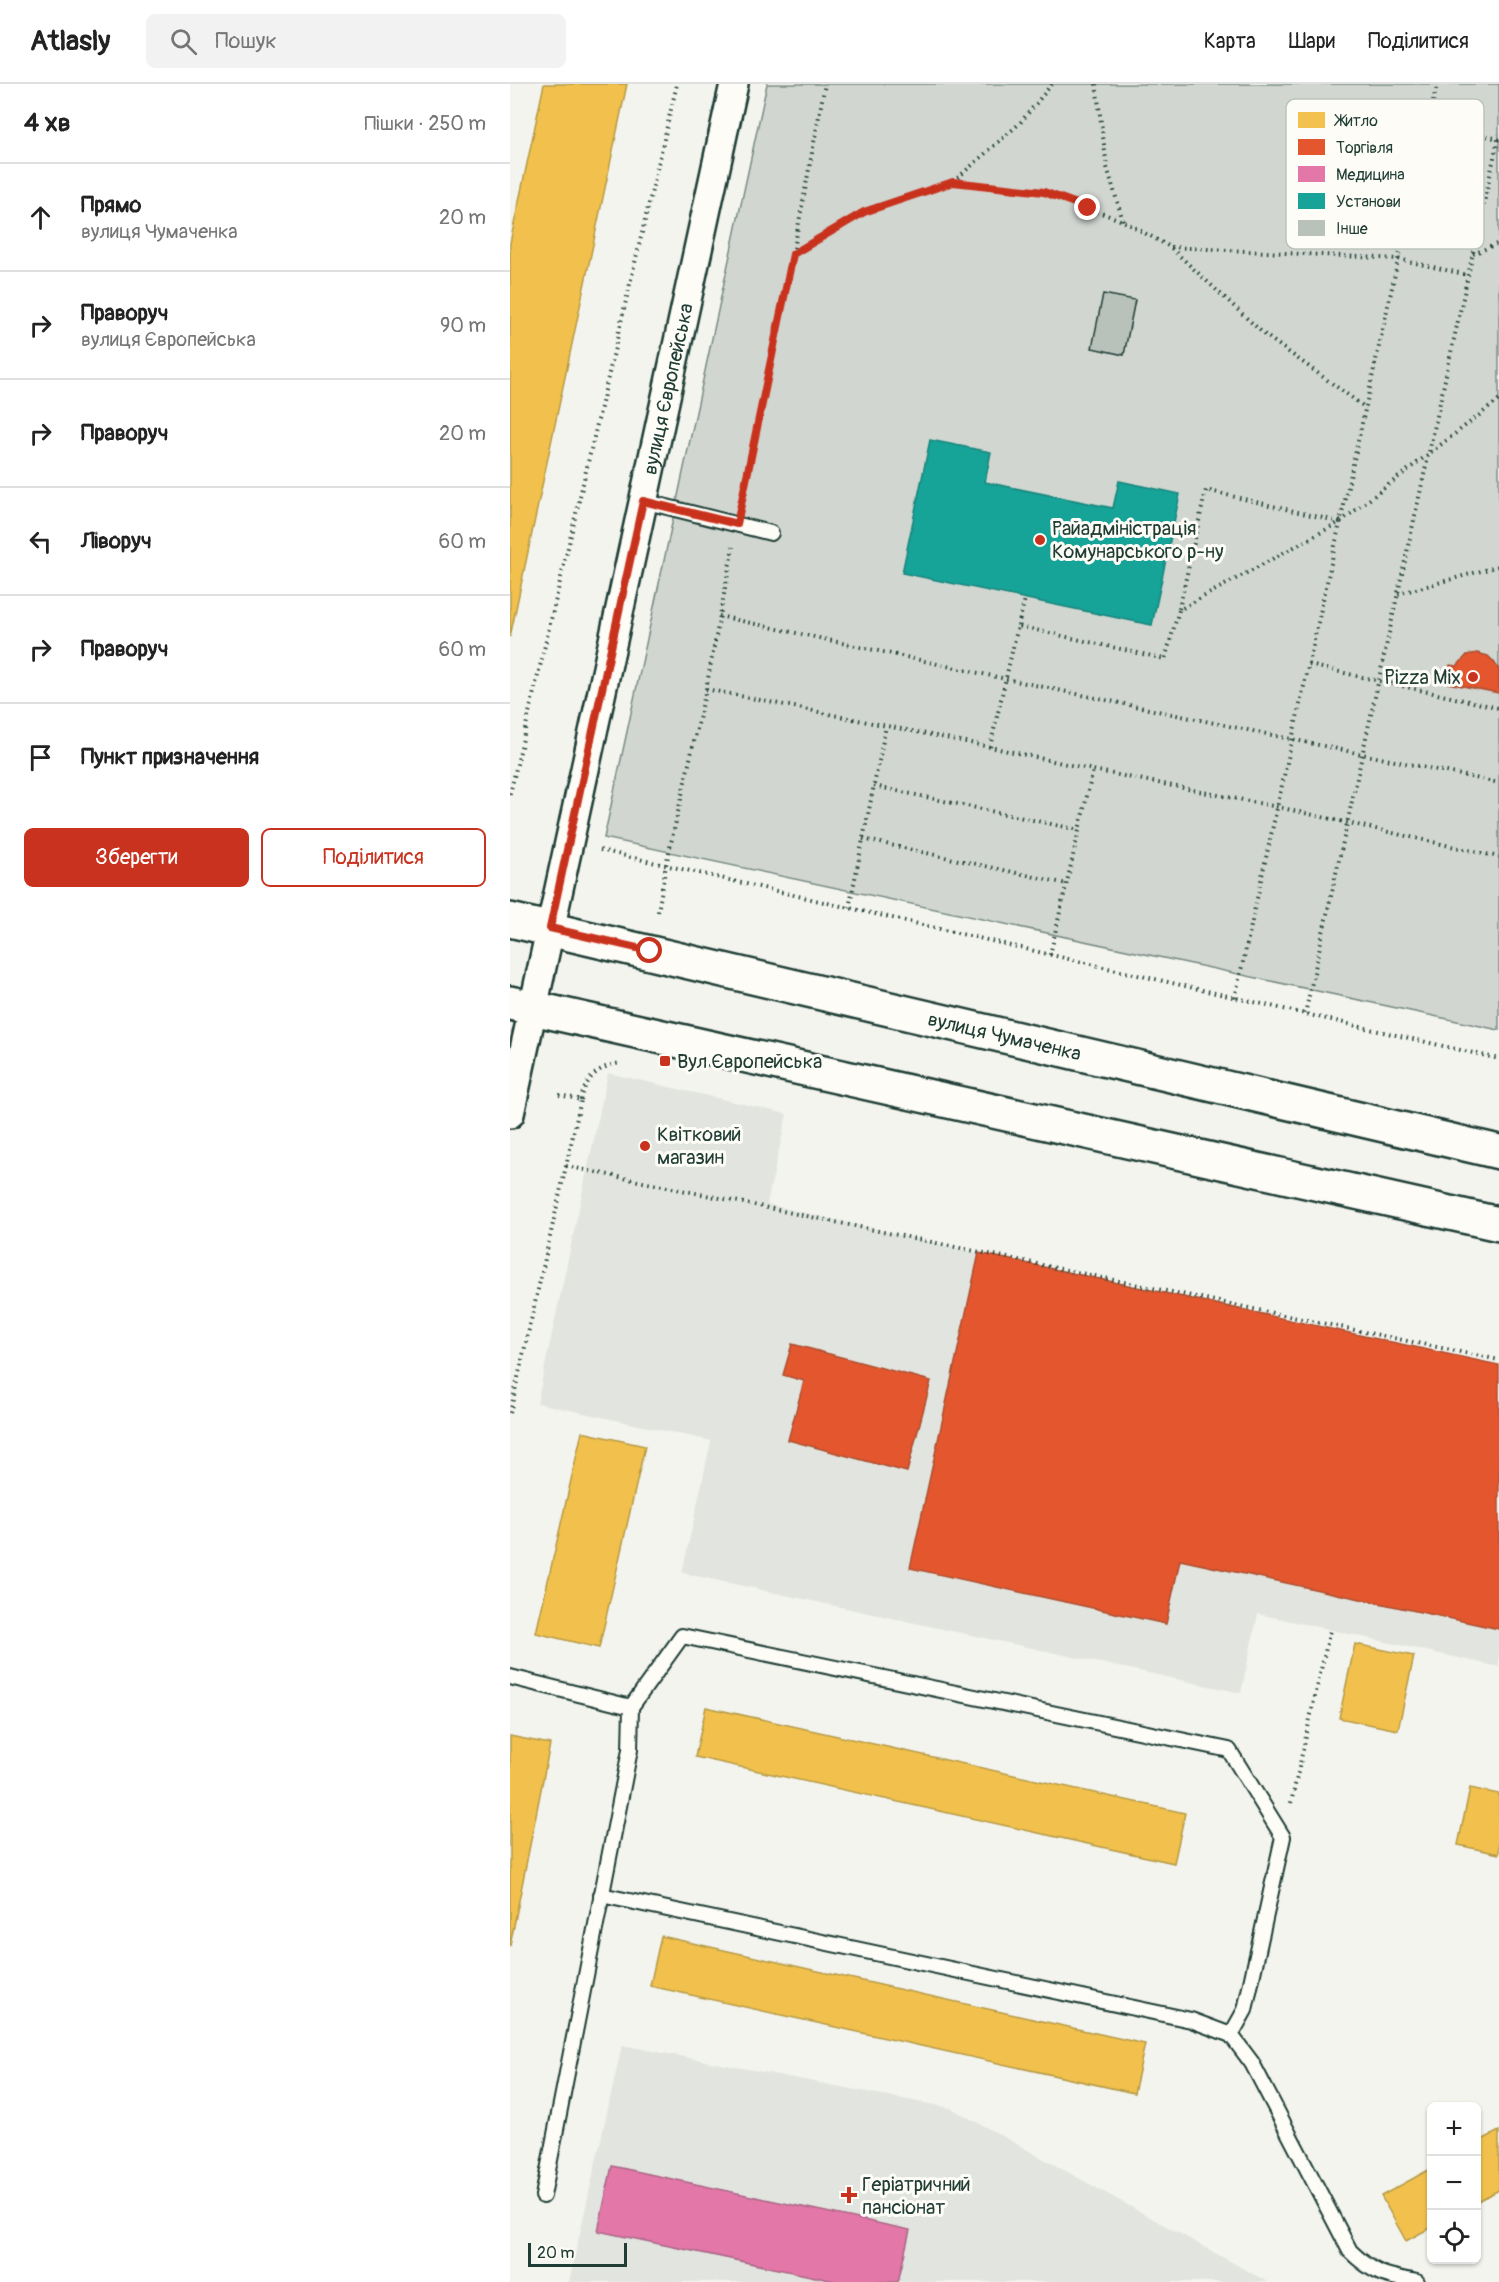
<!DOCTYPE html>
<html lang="uk">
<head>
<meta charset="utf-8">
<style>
  body { margin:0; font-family:Pangolin,sans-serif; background:#f2f2f2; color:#222 }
  .controls { position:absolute; right:18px; bottom:18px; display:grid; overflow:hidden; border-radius:9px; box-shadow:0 2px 4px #0004 }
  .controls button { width:54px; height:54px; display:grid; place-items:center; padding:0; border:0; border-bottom:2px solid #e0e0e0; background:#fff; color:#222; font:30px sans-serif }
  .scale { position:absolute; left:18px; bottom:15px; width:99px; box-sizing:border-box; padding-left:6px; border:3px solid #1f3d34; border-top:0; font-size:16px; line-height:21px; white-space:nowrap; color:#1f3d34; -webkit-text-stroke:4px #fdfcf7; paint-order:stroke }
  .stop { position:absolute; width:18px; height:18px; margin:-14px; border:4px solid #c8321e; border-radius:50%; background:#fff }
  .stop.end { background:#c8321e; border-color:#fff; box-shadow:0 2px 6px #0008 }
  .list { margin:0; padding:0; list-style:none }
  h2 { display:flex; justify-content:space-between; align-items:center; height:78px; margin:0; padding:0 24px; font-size:26px }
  h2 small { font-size:20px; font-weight:400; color:#767676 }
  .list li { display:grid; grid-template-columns:39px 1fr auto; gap:18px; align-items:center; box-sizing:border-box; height:108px; padding:0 24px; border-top:2px solid #e0e0e0 }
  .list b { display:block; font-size:22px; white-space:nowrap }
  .list p { margin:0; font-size:20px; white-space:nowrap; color:#767676 }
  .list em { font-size:20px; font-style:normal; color:#767676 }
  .actions { display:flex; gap:12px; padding:18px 24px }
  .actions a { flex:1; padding:14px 0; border:2px solid #c8321e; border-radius:9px; text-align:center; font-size:21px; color:#c8321e }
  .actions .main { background:#c8321e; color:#fff }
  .icon { flex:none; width:33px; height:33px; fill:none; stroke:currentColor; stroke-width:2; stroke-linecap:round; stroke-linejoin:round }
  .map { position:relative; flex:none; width:989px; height:2198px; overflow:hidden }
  header { display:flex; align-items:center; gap:36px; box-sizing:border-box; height:84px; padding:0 30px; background:#fff; border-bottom:2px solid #e0e0e0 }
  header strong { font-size:28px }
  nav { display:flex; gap:33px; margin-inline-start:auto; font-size:21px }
  .search { width:420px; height:54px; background:#f2f2f2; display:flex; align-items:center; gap:15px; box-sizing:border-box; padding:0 21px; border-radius:9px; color:#767676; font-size:22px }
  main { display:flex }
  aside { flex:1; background:#fff }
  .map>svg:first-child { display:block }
</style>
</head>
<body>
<header>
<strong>Atlasly</strong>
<div class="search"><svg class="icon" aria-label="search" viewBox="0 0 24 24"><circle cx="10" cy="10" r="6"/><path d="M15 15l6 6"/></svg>Пошук</div>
<nav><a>Карта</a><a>Шари</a><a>Поділитися</a></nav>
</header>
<main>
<aside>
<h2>4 хв<small>Пішки · 250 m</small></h2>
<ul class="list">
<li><svg class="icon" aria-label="ahead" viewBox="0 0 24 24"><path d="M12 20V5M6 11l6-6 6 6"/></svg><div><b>Прямо</b><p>вулиця Чумаченка</p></div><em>20 m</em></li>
<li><svg class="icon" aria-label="right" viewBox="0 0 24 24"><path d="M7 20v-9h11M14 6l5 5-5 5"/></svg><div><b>Праворуч</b><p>вулиця Європейська</p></div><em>90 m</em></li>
<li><svg class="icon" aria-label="right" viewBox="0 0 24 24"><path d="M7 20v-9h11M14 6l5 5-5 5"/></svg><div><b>Праворуч</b></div><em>20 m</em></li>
<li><svg class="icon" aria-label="left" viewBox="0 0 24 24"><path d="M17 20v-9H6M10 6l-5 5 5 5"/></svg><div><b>Ліворуч</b></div><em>60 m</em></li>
<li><svg class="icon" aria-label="right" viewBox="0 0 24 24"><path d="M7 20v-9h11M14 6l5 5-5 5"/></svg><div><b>Праворуч</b></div><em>60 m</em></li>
<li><svg class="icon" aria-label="arrive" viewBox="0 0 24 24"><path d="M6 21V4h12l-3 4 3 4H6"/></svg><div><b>Пункт призначення</b></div></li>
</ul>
<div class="actions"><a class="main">Зберегти</a><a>Поділитися</a></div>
</aside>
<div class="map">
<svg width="989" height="2198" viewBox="0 0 989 2198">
  <rect width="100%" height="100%" fill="#f4f4ef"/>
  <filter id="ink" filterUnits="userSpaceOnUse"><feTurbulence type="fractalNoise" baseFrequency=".0167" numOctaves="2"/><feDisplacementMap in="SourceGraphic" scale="12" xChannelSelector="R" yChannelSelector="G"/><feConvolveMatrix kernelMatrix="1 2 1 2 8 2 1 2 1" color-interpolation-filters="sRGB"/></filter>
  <g filter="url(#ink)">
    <g fill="#e2e5df">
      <path d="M98,989L277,1030L257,1120L469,1169L989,1281V1583L748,1530L731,1609L172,1489L201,1357L27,1319Z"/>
      <path d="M112,1961L441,2024L758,2198H59Z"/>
    </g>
    <path fill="#d1d6d1" stroke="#788a82" stroke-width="1.5" d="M257,0H989V946L94,754Z"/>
    <g fill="#f2c14e" stroke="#b39946" stroke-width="1.5">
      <path d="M34,0H117L0,553V159Z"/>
      <path d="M72,1348L135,1362L89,1564L26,1549Z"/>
      <path d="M845,1560L904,1572L888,1646L829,1634Z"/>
      <path d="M196,1623L675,1729L664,1779L185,1673Z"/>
      <path d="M0,1652L40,1660L0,1862Z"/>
      <path d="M960,1704L989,1710V1770L948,1761Z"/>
      <path d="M151,1852L635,1960L624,2009L140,1902Z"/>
      <path d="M989,2047V2106L966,2118V2059Z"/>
      <path d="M922,2084V2143L896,2157L871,2112Z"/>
    </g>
    <g fill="#e4572e" stroke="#a94f30" stroke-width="1.5">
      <path d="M967,569L978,572L984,578L989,586V609L937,599L940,581L947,582L957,571Z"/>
      <path d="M469,1169L989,1281V1545L670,1476L656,1540L400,1484Z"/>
      <path d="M282,1260L421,1297L397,1388L278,1356L294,1297L273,1291Z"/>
    </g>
    <path fill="#e377a8" stroke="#a86685" stroke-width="1.5" d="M102,2082L400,2146L388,2198H329L88,2147Z"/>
    <path fill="#17a398" stroke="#19847a" stroke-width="1.5" d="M420,356L481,368L475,398L603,424L609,397L670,410L642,541L392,489Z"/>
    <path fill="#b9c1bb" stroke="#1f3d34" stroke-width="1.5" d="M593,210L625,216L614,271L582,264Z"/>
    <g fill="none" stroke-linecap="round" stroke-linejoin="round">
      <defs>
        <g id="lane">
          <path d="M133,417L261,449"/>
          <path d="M0,1593L121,1623L120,1666L33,2112"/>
          <path d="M121,1623L172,1552L719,1666L773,1753L735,1926L721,1951"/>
          <path d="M91,1811L681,1936L721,1951L742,1979L840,2167C864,2190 874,2192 907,2198"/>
        </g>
        <g id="street">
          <path id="s1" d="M0,1030L224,0"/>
        </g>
        <g id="secondary">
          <path id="s2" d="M0,836L989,1068"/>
          <path d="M0,919L989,1140"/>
        </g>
      </defs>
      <use href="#lane" stroke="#1f3d34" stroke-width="18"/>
      <use href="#street" stroke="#1f3d34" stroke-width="32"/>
      <use href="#secondary" stroke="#1f3d34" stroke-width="38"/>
      <g stroke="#1f3d34" stroke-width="4" stroke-dasharray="1.5 4.5" stroke-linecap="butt">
        <path d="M586,0L597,83L613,137"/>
        <path d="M918,39L989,55"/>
        <path d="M443,98L510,39L542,0"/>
        <path d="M661,163L888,175L958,191"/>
        <path d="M283,170L354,127L443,98L534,108L613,137L660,163L755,251L856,324"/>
        <path d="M963,170L989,159"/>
        <path d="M232,417L283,170L315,0"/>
        <path d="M888,510L989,482"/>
        <path d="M669,525L696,406L830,438"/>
        <path d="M209,532L496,595L989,699"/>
        <path d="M508,542L515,515"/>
        <path d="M799,581L989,624"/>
        <path d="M196,605L480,663L583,686L768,723L989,773"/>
        <path d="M480,663L508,542L655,575L669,526L830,438L989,316"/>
        <path d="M364,702L569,746"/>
        <path d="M0,710L167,0"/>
        <path d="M353,755L557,800"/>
        <path d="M90,766L989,975"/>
        <path d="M339,824L376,642"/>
        <path d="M148,828L156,781L196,605L223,463"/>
        <path d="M540,871L583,686"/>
        <path d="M725,914L927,0"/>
        <path d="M795,930L989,51"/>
        <path d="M71,1016C75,994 89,982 111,979"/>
        <path d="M56,1082L989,1276"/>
        <path d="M0,1329L71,1016L46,1010"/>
        <path d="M781,1719L820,1546"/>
      </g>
      <use href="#lane" stroke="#fdfcf7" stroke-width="14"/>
      <use href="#street" stroke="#fdfcf7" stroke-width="27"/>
      <use href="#secondary" stroke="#fdfcf7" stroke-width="33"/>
    </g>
  </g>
  <g fill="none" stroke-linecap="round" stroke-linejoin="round" filter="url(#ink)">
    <path stroke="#c8321e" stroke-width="8" d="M140,867L40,844L133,417L227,440L283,170L354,128L443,98L534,108L578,124"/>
  </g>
  <g fill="#c8321e" stroke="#fdfcf7" stroke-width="2">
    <circle cx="530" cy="456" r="6"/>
    <circle cx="963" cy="593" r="6"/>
    <rect x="149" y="971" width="12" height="12" rx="3"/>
    <circle cx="135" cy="1062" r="6"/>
    <path d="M336 2102h6v6h6v6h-6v6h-6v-6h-6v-6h6z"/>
  </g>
  <g text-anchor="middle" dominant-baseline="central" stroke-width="6" stroke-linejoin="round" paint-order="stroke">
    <g font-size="20" fill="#1f3d34" stroke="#fdfcf7">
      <text stroke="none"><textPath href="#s1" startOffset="742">вулиця Європейська</textPath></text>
      <text stroke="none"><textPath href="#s2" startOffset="508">вулиця Чумаченка</textPath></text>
    </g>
    <g font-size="20" fill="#1f3d34" stroke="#fdfcf7" text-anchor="start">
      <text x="542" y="444">Райадміністрація<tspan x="542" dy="23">Комунарського р-ну</tspan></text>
      <text x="951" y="593" text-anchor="end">Pizza Mix</text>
      <text x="167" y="977">Вул Європейська</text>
      <text x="147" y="1050">Квітковий<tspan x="147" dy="23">магазин</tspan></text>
      <text x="352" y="2100">Геріатричний<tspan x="352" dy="23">пансіонат</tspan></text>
    </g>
  </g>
  <rect x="776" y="15" width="198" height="150" rx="9" fill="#fdfcf7" stroke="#bac3bc" stroke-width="1.5"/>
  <rect x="788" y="28" width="27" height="16" fill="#f2c14e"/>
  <rect x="788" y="55" width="27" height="16" fill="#e4572e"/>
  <rect x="788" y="82" width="27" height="16" fill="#e377a8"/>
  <rect x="788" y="109" width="27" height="16" fill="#17a398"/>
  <rect x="788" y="136" width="27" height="16" fill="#b9c1bb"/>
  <g font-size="16" fill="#1f3d34">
    <text x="826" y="42">Житло</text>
    <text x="826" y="69">Торгівля</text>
    <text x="826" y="96">Медицина</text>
    <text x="826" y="123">Установи</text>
    <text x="826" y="150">Інше</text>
  </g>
</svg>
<div class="controls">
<button>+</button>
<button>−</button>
<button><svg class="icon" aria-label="locate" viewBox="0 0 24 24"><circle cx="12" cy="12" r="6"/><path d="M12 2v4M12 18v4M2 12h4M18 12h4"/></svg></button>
</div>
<div class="scale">20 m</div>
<div class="stop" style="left:140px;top:867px"></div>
<div class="stop end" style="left:578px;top:124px"></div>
</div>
</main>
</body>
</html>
